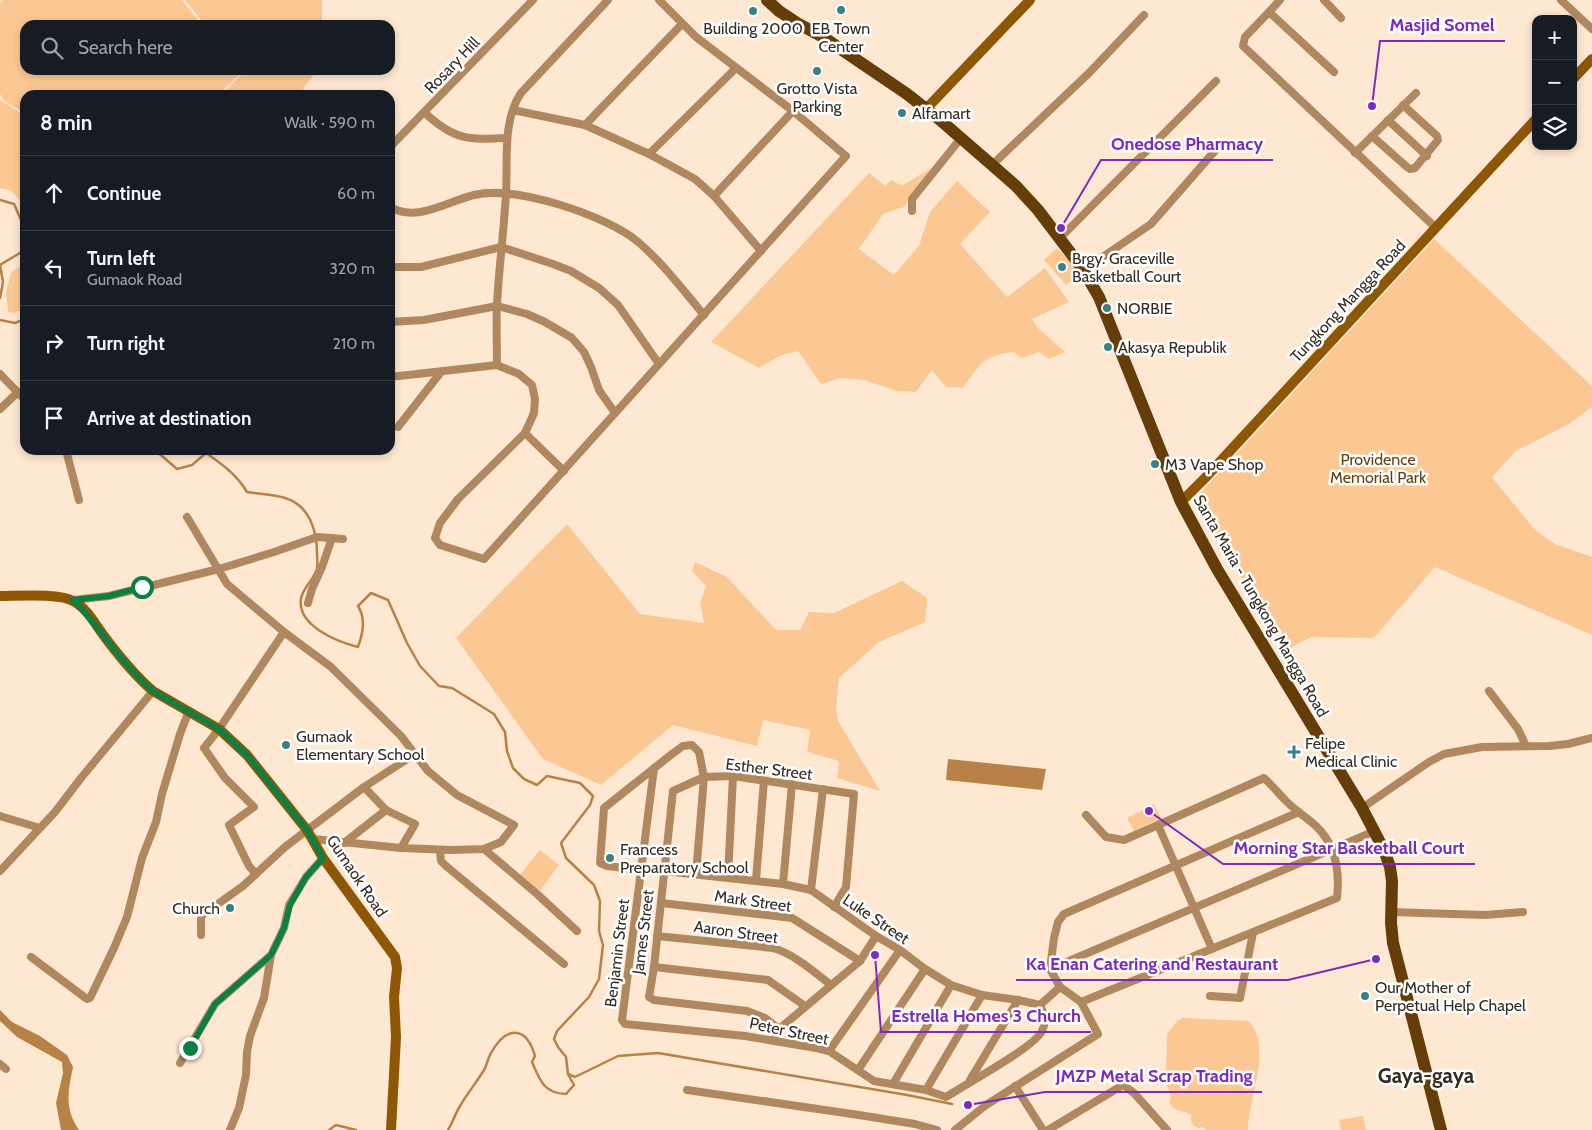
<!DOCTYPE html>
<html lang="en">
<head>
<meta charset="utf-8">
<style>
  body { margin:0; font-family:Cabin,sans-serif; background:#242831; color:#f1f3f6 }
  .controls { position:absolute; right:15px; top:15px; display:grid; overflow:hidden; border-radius:10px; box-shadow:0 2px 8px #0003 }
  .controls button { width:45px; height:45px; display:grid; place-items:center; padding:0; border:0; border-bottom:1px solid #363941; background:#171b24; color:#f1f3f6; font:25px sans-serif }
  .stop { position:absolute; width:15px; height:15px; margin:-11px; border:4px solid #0b8043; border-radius:50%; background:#fff }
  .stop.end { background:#0b8043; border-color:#fff; box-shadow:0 1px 5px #0008 }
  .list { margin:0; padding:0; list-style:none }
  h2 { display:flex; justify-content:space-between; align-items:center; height:65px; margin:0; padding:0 20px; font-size:21px }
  h2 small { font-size:16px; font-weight:400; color:#9ea1a6 }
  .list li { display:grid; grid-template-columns:32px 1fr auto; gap:15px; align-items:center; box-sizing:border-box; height:75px; padding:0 20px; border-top:1px solid #363941 }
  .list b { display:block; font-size:19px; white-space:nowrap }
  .list p { margin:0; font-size:16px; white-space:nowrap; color:#9ea1a6 }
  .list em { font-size:16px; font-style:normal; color:#9ea1a6 }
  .icon { flex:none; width:28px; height:28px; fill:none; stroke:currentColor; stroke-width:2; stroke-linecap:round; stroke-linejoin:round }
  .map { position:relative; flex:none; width:1592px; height:1130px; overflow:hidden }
  .search { position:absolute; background:#171b24; box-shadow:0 2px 8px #0003; left:20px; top:20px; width:375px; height:55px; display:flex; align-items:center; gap:12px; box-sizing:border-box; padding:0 18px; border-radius:15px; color:#9ea1a6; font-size:19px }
  .panel { position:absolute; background:#171b24; box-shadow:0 2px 8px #0003; left:20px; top:90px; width:375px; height:365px; border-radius:15px }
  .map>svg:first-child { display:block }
</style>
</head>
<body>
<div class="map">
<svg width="1592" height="1130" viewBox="0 0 1592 1130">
  <rect width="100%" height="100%" fill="#fee8d1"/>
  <g fill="#fbc893">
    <path d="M3,0H182L202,25H25V70H244L218,95H25V113L4,101L0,94V3Z"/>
    <path d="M185,0H322V25H205Z"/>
    <path d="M246,70H317L299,95H221Z"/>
    <path d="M0,100L25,116V207L12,191L0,188Z"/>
    <path d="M931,168L904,207L883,214L859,249L894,275L919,246L930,212L957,181L990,212L960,244L1007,297L1045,268L1069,302L1032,319L1037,327L1065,352L1049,359L1039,352L1021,358L1014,352C984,355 979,365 963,388L946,387L932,370L916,392L897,391L864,380L841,378L821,384L798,351L781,355L759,368L711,342L869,173L885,186L891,180L902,186Z"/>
    <path d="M1434,239L1592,386V407L1569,424L1516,451L1492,477L1535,530L1555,544L1592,557V635L1435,567L1374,638L1311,637L1284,651L1195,499Z"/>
    <path d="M1057,248L1080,273L1066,285L1044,260Z"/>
    <path d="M25,263V309L14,313L8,312L6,292L11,273Z"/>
    <path d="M567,524L640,614L704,623L700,603L706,586L692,571L695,562L727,577L776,630H800L809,612L834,613L902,581L927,598L925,622L879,642L839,678L836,710L838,721L880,791L837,778L839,761L807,752L810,730L763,720L757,746L673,725L601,785L543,759L456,638Z"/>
    <path d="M1154,804L1161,818L1134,831L1127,818Z"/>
    <path d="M540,850L559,865L539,892L519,876Z"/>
    <path d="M1183,1018L1248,1021C1274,1046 1248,1098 1248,1130H1206L1203,1127L1198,1128L1194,1126L1191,1122V1114C1188,1114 1186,1112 1184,1112C1176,1109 1175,1111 1169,1102L1171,1097L1166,1081L1167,1034L1177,1021Z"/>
    <path d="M1363,1116L1366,1130H1341L1339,1120Z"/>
  </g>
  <g fill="#b88246">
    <path d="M948,759L1046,769L1042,790L946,780Z"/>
    <path d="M0,1010L12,1022L40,1036L67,1055L73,1067C68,1091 64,1108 79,1130H61L56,1103L63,1073L62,1062L17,1037L0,1021Z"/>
  </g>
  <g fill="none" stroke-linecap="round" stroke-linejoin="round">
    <g stroke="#b88246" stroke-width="2.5">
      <path d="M0,200L14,204L25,229"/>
      <path d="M0,298L3,282L0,265L20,253L25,246"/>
      <path d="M0,320L15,323L25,319"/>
      <path d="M155,450L177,469L192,465L206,453C222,464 237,475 247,492C258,494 275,494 285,498C309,505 317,530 317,553C317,558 318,564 317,569C314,579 302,589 301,599C297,626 338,642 358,647C363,633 366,619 358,606L371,593L388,600L407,643L420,666L439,686L452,688L494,714L505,732L507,751L513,768L524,779L537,785L547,776L580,783L593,796L590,805L561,843L566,858L594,885L600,901L599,931L603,945L599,979L589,997L557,1031L554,1039L558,1047L566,1057L568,1074L574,1085L566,1094C544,1093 540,1081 532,1062L535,1056C526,1025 506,1026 491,1053C488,1058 487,1065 484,1070C476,1083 467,1094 460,1106C455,1114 453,1122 448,1130"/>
      <path d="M568,1074L575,1077L618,1056L658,1053L907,1095L952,1104"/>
      <path d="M329,1130L336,1125L356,1130"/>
    </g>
    <g stroke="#af8860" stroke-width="8">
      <path d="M1324,0L1341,18"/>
      <path d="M1561,0L1592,29"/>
      <path d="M1269,12L1280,0"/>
      <path d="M1334,72L1269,12L1245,37L1243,46L1436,228"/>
      <path d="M513,110L585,125L649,154L695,179L714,196L761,251"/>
      <path d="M425,113C454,140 468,140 507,138"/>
      <path d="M1388,120L1427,156"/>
      <path d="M585,125L682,24"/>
      <path d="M1372,136L1407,167L1410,169L1415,168L1438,140L1437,136L1403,105"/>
      <path d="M390,147L533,0"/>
      <path d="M1355,153L1416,93"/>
      <path d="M649,154L736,68"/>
      <path d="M992,165L1089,73L1144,15"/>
      <path d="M714,196L793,111"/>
      <path d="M390,207C417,223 448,201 474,195C515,185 605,215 637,241C662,262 683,290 704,315"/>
      <path d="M912,211V199L961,138"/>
      <path d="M1060,238L1216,81"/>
      <path d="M390,267H421L501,247L553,264L571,271L599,288L618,305L659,364"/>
      <path d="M1082,268L1104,256L1151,224L1220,145"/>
      <path d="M390,322L424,320L497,306L527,314L545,322L572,338L584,352L591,367L599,390L615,413"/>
      <path d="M497,365C497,344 496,324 497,304C499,267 504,230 506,193C508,161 502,121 521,93L608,0"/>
      <path d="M0,374L25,400"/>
      <path d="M390,377L497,365L519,374L532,385L535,399L534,413L525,433L458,499L440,523L435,538L440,545L484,559L846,156L793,111L696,37L659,0"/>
      <path d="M0,409L18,392"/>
      <path d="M398,427L441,372"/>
      <path d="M525,433L564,471"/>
      <path d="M66,450L79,500"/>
      <path d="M187,517L227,584L284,632L331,667L401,736L428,771L457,795L514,825L501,842L484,849L451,850L401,848L313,839"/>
      <path d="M73,600L109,596L219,569L274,552L317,537L343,539"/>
      <path d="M308,603L312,589L322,567L332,538"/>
      <path d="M1489,691L1518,729L1526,746"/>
      <path d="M654,768L622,1020L625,1024L745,1036L816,1048L829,1051L874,1081L926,1090L946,1097C964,1085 1035,1047 1042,1031C1047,1022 1044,1013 1040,1005"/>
      <path d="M364,787L415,754"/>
      <path d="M1362,808L1429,762L1444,754L1482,747L1549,746L1568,744L1592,738"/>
      <path d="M386,810L415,824L401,848"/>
      <path d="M1086,815L1106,837L1124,840L1158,825L1212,949"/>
      <path d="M0,816L40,828L55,812L81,778L153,691"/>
      <path d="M484,849L537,894L577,931"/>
      <path d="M440,850L441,861L446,866L564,964"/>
      <path d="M641,870L607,866L600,863L604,808L672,754L683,746L692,745L699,752L704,777L696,874"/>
      <path d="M0,871L40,828"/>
      <path d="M664,871L783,884L811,890L876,936L900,950L925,969L951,985L982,995L1018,1000L1040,1005"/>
      <path d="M256,874L249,866L229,825L254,807L225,778L204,748L219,729L284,632"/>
      <path d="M728,877L733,776"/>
      <path d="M756,880L764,780"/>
      <path d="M783,884L792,784"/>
      <path d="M811,890L823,789"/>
      <path d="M661,903L792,918L860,961"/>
      <path d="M1390,912L1485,915L1523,912"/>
      <path d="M201,935V916L243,886L285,847L364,787L386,810L344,843"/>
      <path d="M657,936L773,948C794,954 813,971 831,985"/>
      <path d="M31,957L87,999L90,998L114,948L127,917L142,858L156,822L162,794L180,734L189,711"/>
      <path d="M654,967L768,980L805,1006"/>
      <path d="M1050,969L1375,831"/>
      <path d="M1210,996L1240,998L1253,933"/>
      <path d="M1081,1002L1337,898C1340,871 1336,845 1316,826C1306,817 1295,810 1286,801C1278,793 1272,785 1264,778L1158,825"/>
      <path d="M1040,1005L1060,987"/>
      <path d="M779,1029L765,1018L747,1011L654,1000L649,997L654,967L673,791L704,777L733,776L854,794L846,887L834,907"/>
      <path d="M774,1041L779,1029L860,961L876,936"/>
      <path d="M829,1051L900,950"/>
      <path d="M180,1063L215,1004L271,955"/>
      <path d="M0,1064L6,1069"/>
      <path d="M858,1070L925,969"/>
      <path d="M970,1080L1018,1000"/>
      <path d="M893,1084L951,985"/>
      <path d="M1015,1086L1043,1130"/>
      <path d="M687,1090L859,1115L915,1124L937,1130"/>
      <path d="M926,1090L982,995"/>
      <path d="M230,1130L239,1108L246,1075L247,1052L250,1036L264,998L271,955L284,928L289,905L306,877L323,858"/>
      <path d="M955,1130L986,1105L1098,1034L1081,1002L1060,987L1050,969L1054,938L1058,922L1064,914L1299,812"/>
      <path d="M1048,1130L1123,1085L1134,1093L1167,1130"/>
    </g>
    <g stroke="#8e5705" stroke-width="10">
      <path d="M1573,79L1592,59"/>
      <path d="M926,109L1030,0"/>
      <path d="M1181,502L1205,478L1536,119"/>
      <path d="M0,596C18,596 59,593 73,601C87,608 95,624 104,636C119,656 134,675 153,691L219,729L247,755L307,830L323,858L395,957L397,968L394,997L396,1037L391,1130"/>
    </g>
    <path stroke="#653d09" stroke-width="12" d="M767,0L779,11L797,23L823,37L907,94L939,119L992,165L1016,186L1038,210L1082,268L1099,297L1181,502L1217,569L1362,808L1384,850L1390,867L1392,881L1391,923L1393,943L1441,1130"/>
  </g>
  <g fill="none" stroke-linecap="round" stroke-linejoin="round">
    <path stroke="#0b8043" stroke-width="6" d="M142,587L109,596L73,600C86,612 95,625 106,639C120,657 135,675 153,691L219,729L247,755L307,830L323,858L306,877L290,905L284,928L271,955L215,1004L190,1048"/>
  </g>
  <g fill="#388185" stroke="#fff" stroke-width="2">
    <circle cx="841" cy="10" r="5"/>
    <circle cx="753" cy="11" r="5"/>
    <circle cx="817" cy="71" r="5"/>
    <circle cx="902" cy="113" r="5"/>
    <circle cx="1062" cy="267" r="5"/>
    <circle cx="1107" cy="308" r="5"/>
    <circle cx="1108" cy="347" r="5"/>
    <circle cx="1155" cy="464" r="5"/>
    <circle cx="286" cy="745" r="5"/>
    <path d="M1291.5 744.5h5v5h5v5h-5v5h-5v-5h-5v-5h5z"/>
    <circle cx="610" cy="858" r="5"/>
    <circle cx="230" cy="908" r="5"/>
    <circle cx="1365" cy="996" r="5"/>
  </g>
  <g text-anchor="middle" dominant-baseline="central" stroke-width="5" stroke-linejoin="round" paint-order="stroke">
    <g font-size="16" fill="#352d24" stroke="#fff" text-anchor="start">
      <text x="753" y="28" text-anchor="middle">Building 2000</text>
      <text x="841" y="28" text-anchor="middle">EB Town<tspan x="841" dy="18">Center</tspan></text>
      <text x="817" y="88" text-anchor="middle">Grotto Vista<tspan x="817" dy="18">Parking</tspan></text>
      <text x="912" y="113">Alfamart</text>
      <text x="1072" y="258">Brgy. Graceville<tspan x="1072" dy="18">Basketball Court</tspan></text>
      <text x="1117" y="308">NORBIE</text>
      <text x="1118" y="347">Akasya Republik</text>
      <text x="1165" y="464">M3 Vape Shop</text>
      <text x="296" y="736">Gumaok<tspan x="296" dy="18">Elementary School</tspan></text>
      <text x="1305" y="743">Felipe<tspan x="1305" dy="18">Medical Clinic</tspan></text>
      <text x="620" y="849">Francess<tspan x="620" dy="18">Preparatory School</tspan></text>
      <text x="220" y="908" text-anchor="end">Church</text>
      <text x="1375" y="987">Our Mother of<tspan x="1375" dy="18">Perpetual Help Chapel</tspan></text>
    </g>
    <g font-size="16" fill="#352d24" stroke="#fff">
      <text transform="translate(452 65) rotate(-46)">Rosary Hill</text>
      <text transform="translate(1348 301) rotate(-47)">Tungkong Mangga Road</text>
      <text transform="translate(1261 606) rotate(60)">Santa Maria - Tungkong Mangga Road</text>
      <text transform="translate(769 769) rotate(7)">Esther Street</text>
      <text transform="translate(357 876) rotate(56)">Gumaok Road</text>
      <text transform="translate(753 901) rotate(8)">Mark Street</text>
      <text transform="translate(876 919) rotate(34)">Luke Street</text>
      <text transform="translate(643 932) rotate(-83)">James Street</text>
      <text transform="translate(736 932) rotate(8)">Aaron Street</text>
      <text transform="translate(617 953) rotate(-83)">Benjamin Street</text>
      <text transform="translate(789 1031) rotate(12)">Peter Street</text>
    </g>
    <g font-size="16" fill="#643f10" stroke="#fff">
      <text x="1378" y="459">Providence<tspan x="1378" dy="18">Memorial Park</tspan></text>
    </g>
    <g font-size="21" font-weight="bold" fill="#352d24" stroke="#fff">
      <text x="1426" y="1075">Gaya-gaya</text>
    </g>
  </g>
  <path fill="none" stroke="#7b2cbf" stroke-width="2" d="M1372 106L1380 41H1505M1061 228L1101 160H1273M1149 811L1223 864H1475M1376 959L1288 980H1016M875 955L881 1032H1091M968 1105L1045 1092H1262"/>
  <g fill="#7b2cbf" stroke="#fff" stroke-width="2">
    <circle cx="1372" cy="106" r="5"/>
    <circle cx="1061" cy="228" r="5"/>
    <circle cx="1149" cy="811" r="5"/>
    <circle cx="1376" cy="959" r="5"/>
    <circle cx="875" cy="955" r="5"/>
    <circle cx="968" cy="1105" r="5"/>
  </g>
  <g font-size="18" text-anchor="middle" font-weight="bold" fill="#7b2cbf" stroke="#fff" stroke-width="5" stroke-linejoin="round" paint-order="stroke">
    <text x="1442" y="31">Masjid Somel</text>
    <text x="1187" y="150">Onedose Pharmacy</text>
    <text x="1349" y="854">Morning Star Basketball Court</text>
    <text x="1152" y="970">Ka Enan Catering and Restaurant</text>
    <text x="986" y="1022">Estrella Homes 3 Church</text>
    <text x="1154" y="1082">JMZP Metal Scrap Trading</text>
  </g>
</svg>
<div class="controls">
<button>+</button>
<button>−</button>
<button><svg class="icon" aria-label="layers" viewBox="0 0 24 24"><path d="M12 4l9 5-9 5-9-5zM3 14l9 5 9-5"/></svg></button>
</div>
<div class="stop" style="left:142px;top:587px"></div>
<div class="stop end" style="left:190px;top:1048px"></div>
<div class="search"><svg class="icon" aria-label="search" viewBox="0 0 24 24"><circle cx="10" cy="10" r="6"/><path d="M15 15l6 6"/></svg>Search here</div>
<section class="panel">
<h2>8 min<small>Walk · 590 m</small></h2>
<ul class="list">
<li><svg class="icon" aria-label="ahead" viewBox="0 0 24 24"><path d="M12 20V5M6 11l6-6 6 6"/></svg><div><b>Continue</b></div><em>60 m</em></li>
<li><svg class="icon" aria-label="left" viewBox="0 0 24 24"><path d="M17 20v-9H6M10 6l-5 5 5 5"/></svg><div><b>Turn left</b><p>Gumaok Road</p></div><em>320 m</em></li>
<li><svg class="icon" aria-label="right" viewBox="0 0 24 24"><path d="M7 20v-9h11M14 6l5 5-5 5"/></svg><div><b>Turn right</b></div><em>210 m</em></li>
<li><svg class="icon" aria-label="arrive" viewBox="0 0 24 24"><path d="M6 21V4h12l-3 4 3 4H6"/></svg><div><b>Arrive at destination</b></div></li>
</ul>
</section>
</div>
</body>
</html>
